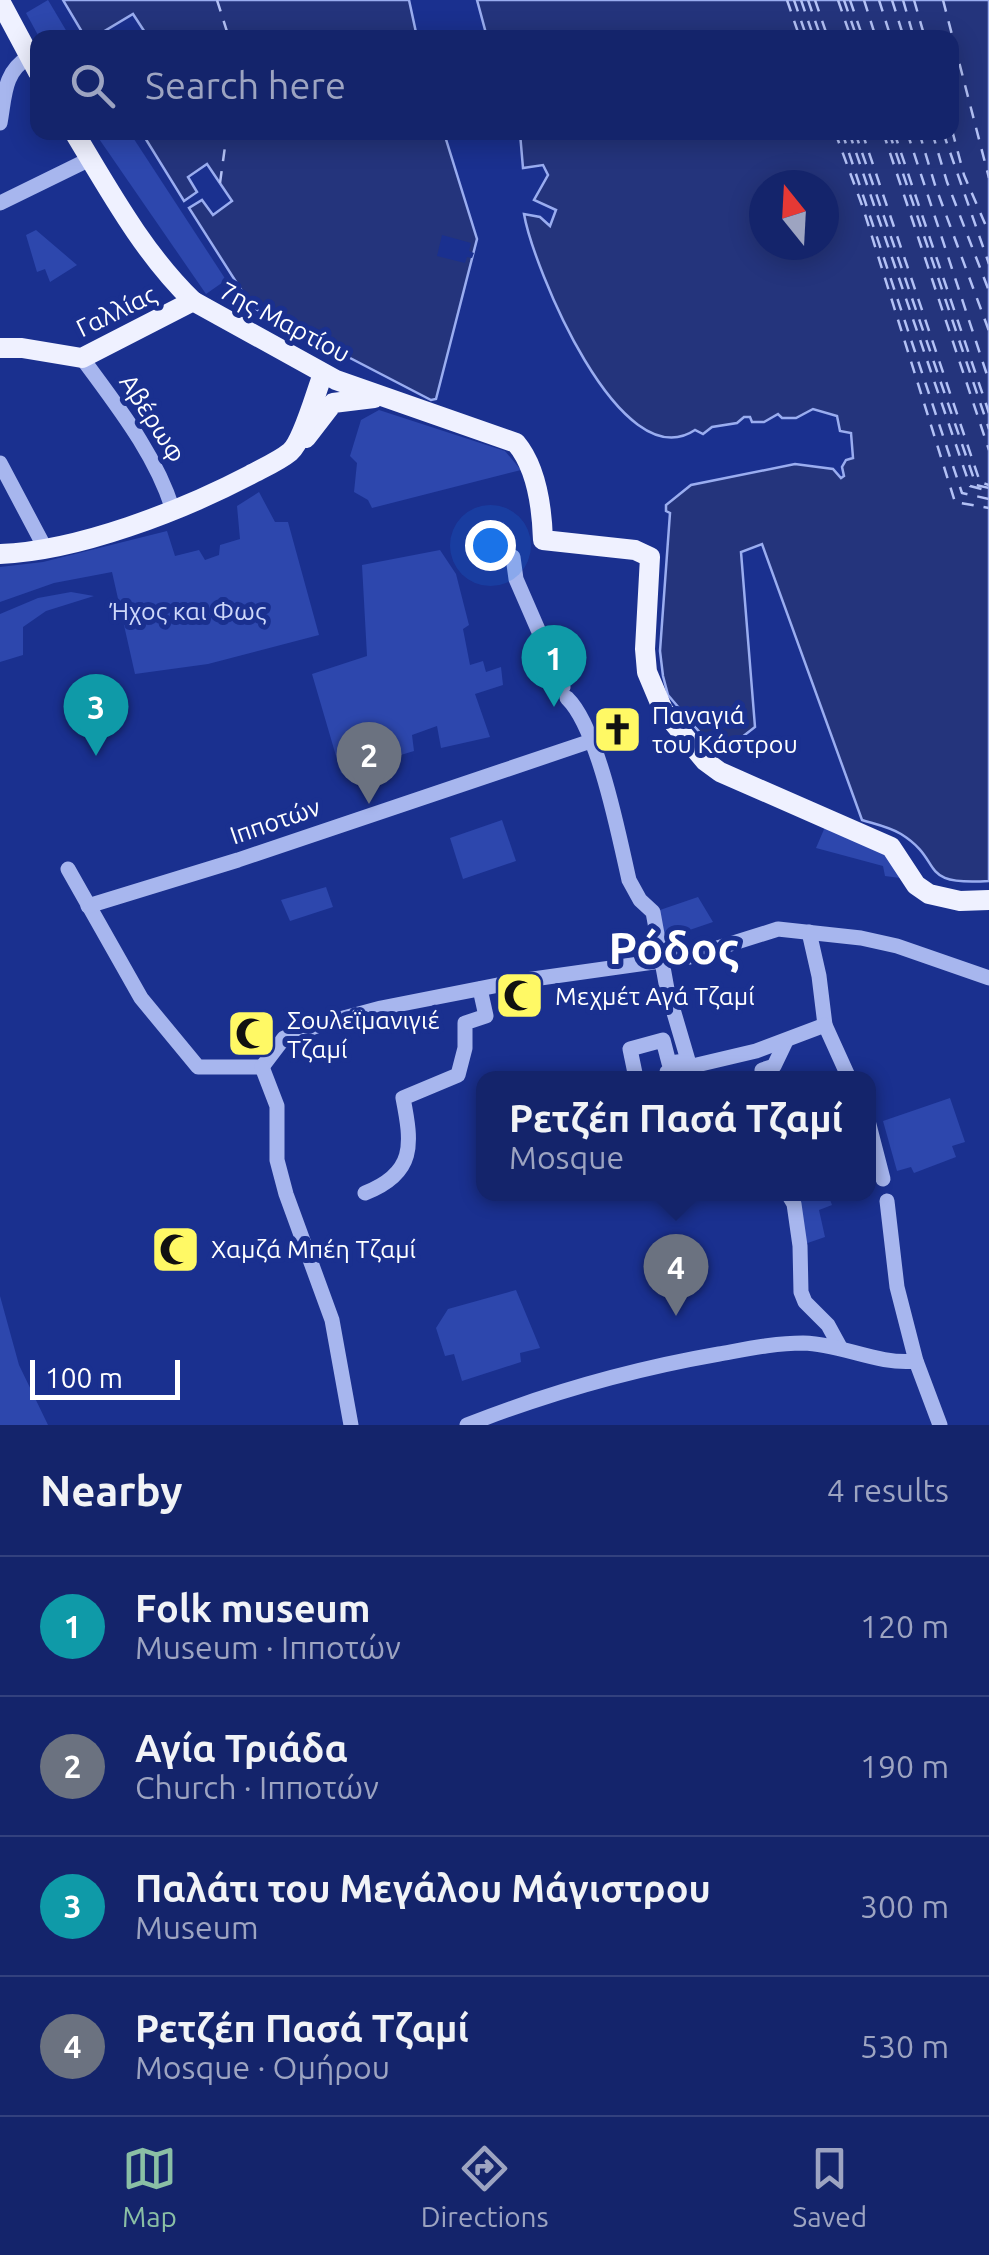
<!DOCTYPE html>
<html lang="en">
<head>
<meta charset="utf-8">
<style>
  body { margin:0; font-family:Ubuntu,sans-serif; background:#1d2c71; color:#f1f3f6 }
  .compass { position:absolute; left:749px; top:170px; width:90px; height:90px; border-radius:50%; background:#14246b; box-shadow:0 5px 25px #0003; rotate:342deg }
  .scale { position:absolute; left:30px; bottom:25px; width:150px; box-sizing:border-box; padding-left:10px; border:5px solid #fff; border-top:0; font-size:28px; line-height:35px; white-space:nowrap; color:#fff; -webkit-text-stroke:8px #1a308f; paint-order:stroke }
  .you { position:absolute; left:490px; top:545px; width:35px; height:35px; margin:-25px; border:8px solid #fff; border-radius:50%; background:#1a73e8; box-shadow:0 0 0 15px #1a73e833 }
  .badge { display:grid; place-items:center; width:65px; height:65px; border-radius:50%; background:#8abfa5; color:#fff; font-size:32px; font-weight:700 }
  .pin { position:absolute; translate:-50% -82px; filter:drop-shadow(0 2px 5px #0008) }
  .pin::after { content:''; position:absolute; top:52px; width:35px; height:30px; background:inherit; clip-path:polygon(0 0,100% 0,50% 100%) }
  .popup { position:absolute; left:476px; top:1071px; width:400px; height:130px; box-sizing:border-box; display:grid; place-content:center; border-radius:20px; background:#14246b; filter:drop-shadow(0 2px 8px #0005); font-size:32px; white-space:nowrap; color:#9da4c1 }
  .popup b { font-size:38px; color:#f1f3f6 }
  .popup::after { content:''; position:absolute; left:50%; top:100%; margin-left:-20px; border:20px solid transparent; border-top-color:#14246b }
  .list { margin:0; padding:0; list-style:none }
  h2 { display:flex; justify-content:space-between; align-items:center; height:130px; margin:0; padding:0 40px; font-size:42px }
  h2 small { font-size:32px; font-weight:400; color:#9da4c1 }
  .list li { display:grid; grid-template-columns:65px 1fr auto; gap:30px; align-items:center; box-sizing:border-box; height:140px; padding:0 40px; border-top:2px solid #33417e }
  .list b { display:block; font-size:38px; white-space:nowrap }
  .list p { margin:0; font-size:32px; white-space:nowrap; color:#9da4c1 }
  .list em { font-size:32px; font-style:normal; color:#9da4c1 }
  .icon { flex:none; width:55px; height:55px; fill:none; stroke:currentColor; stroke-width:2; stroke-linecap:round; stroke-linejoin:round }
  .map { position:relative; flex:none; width:989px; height:1425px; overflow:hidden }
  .search { position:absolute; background:#14246b; box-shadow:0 5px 25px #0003; left:30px; right:30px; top:30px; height:110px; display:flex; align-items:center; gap:25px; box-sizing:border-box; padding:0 35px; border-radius:20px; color:#9da4c1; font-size:38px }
  .sheet { height:690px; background:#14246b }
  nav { display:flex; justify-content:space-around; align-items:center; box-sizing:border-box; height:140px; border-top:2px solid #33417e; background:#14246b; font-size:28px; color:#9da4c1 }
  nav a { display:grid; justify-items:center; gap:5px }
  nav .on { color:#8abfa5 }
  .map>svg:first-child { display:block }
</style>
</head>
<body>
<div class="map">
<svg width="989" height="1425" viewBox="0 0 989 1425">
  <rect width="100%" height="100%" fill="#1a308f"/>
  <g fill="#2d47ad">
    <path d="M48,0L70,37H39L26,13Z"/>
    <path d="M95,133H130L226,280L206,294Z"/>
    <path d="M36,230L77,265L50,282L45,269L37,272L26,235Z"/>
    <path d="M379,410L505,451L521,470L372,508L368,500L354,492L357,463L350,456L361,420Z"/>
    <path d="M259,492L275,522H288L319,635L208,664L135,674L112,572L54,583L0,602V567L43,562L167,531L175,556L199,550L205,560L219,555L220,545L240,539L237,506Z"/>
    <path d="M504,522L497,554L479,558L472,533Z"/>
    <path d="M440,550L456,574L469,625L463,629L470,665L483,661L486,672L501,667L503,685L475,694L490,737L441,748L437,726L412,735L414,751L341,773L312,674L367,656L362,565Z"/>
    <path d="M71,592L94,596L46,611L23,627V655L0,662V614L38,598Z"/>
    <path d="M502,820L516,861L463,879L450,838Z"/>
    <path d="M825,827L887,854L900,878L885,876L883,866L816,848Z"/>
    <path d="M326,887L333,907L290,921L281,900Z"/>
    <path d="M698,897L713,922L663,939L657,911Z"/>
    <path d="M950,1098L965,1142L952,1146L956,1157L914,1173L911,1167L897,1171L883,1121Z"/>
    <path d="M784,1194H828L832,1205L819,1210L825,1237L799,1246Z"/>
    <path d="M516,1290L540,1348L520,1353L521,1362L462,1381L454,1354L445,1356L436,1328L448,1309Z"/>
    <path d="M0,1296L19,1365L48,1425H0Z"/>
  </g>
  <g fill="#24347c" stroke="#9aadf0" stroke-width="2.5" fill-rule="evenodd">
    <path d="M63,0H409L417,37H148L133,14L103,32L106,37H85Z"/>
    <path d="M477,0H989V881C915,886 946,862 901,834C890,827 875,824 862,820L762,544L741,552L755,727L719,755L668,695L663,676L660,651L670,513L666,511V505L691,485L795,464L833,469L841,478L844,476L842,467L846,460L853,458L851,433L840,431L837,416L813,409L796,418H782L778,414L764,422H752L750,417H744L737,423L712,427L703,434L695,430C620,480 533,266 524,214L540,217L550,226L556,210L534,200L548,175L543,165L523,168L520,133L952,132V38L487,37ZM824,185V245H764V185Z"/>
    <path d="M142,133H444L477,239L436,399L431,400L252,307L189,208L202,200L213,215L232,201L207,164L188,177L197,192L184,201Z"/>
  </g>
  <path fill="#1a308f" d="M442,235L471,243L469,251L474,253L472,258L467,257L465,263L437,256Z"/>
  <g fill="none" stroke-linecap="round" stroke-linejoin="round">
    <g stroke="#b3c1f5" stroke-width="2.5" stroke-dasharray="12 10" stroke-linecap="butt">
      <path d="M217,0L229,38"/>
      <path d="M787,0L800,38"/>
      <path d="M794,0L807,38"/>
      <path d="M801,0L814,38"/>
      <path d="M808,0L821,38"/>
      <path d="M815,0L828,38"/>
      <path d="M838,0L851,38"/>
      <path d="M844,0L857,38"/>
      <path d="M850,0L863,38"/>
      <path d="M864,0L876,38"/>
      <path d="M879,0L891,38"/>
      <path d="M892,0L904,38"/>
      <path d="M903,0L914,38"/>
      <path d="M914,0L925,38"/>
      <path d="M943,0L989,178"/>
      <path d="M952,130L964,175L989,233"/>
      <path d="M835,132L863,208L955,502L989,508"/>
      <path d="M842,132L962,493L989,499"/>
      <path d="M849,132L970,486L989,491"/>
      <path d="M855,132L976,485L989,488"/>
      <path d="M862,132L980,482L989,485"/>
      <path d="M883,132L989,450"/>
      <path d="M889,132L989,429"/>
      <path d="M894,132L989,413"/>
      <path d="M907,132L989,381"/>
      <path d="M919,132L935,185L989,331"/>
      <path d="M932,132L947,182L989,291"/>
      <path d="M943,132L989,264"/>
      <path d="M220,183L227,132"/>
    </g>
    <g stroke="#a7b6ee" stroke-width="15">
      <path d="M0,123C5,97 3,72 29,57"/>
      <path d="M0,203L90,159"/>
      <path d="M82,358C117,406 155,453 173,510"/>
      <path d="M0,463L45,548"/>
      <path d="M513,557L516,579L563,687"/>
      <path d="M567,698C598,728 619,836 629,880L640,900L653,912L667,989L690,1067"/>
      <path d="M68,869L141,998L198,1067H262"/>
      <path d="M88,906L238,860L591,741"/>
      <path d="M809,932L819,976L825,1025L849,1078"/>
      <path d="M262,1067L284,1038L325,1023L381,1008L519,981L689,957L778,929L861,938L897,946L989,978"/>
      <path d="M262,1067L277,1106V1160L286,1194L332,1320L351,1425"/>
      <path d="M762,1070L774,1066L786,1041"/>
      <path d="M667,1072L756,1051L825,1025"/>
      <path d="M636,1078L630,1049L663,1040L669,1063L686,1061"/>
      <path d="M868,1121L883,1179"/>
      <path d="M365,1193C416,1173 412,1144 403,1098L458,1075L465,1048V1023L486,1016L480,989"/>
      <path d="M788,1194L794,1204L800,1246L801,1292L805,1302L828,1325L840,1347"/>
      <path d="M887,1201L897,1287L916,1361L940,1425"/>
      <path d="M467,1425C548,1393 633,1369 719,1354C747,1349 775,1343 803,1343C842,1344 877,1365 916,1361"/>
    </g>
    <g stroke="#eff1ff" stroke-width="20">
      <path d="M0,1L38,72"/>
      <path d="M74,132C109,190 144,254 193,301L336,380L516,443C537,468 542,508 543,540L635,550L650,557L645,649L647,672L663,710L705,761L720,772L891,847L916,885L929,894L960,901L989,900"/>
      <path d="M0,348H22L82,358L193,301"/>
      <path d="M306,438L333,403L374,398"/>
      <path d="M0,554C78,551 181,511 250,475C263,468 279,461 290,452C303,441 316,391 323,374"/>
    </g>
  </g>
  <defs>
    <symbol id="church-square" viewBox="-11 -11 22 22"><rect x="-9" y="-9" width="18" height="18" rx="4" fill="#fff965" stroke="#1a308f"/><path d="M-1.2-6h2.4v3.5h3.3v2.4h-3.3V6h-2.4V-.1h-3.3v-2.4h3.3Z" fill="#111"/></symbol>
    <symbol id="mosque-square" viewBox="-11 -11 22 22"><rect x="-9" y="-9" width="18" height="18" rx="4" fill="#fff965" stroke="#1a308f"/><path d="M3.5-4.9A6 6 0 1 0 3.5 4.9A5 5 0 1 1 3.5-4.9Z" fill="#111"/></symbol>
  </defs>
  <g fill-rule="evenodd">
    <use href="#church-square" x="590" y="702" width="55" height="55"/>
    <use href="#mosque-square" x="492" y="968" width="55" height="55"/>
    <use href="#mosque-square" x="224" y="1006" width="55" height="55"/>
    <use href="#mosque-square" x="148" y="1222" width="55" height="55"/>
  </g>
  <g text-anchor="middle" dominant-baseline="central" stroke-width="10" stroke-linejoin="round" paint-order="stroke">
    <g font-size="25" fill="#fff" stroke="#1a308f">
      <text transform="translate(116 311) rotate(-26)">Γαλλίας</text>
      <text transform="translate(285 322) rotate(28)">7ης Μαρτίου</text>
      <text transform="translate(153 418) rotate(57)">Αβέρωφ</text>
      <text transform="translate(275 821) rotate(-19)">Ιπποτών</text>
    </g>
    <g font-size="25" fill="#cdd7fa" stroke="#1a308f">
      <text x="188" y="611">Ήχος και Φως</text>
    </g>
    <g font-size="25" fill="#fff" stroke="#1a308f" text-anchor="start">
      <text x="652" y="715">Παναγιά<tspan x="652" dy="29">του Κάστρου</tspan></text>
      <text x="555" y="996">Μεχμέτ Αγά Τζαμί</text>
      <text x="287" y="1020">Σουλεϊμανιγιέ<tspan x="287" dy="29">Τζαμί</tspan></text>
      <text x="211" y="1249">Χαμζά Μπέη Τζαμί</text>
    </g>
    <g font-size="45" font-weight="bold" fill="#fff" stroke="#1a308f">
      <text x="674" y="947">Ρόδος</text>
    </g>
  </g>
</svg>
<svg class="compass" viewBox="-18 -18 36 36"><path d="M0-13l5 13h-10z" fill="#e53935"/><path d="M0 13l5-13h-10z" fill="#9da4c1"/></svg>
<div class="scale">100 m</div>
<div class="you"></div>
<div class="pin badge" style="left:554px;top:707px;background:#0f9aa8">1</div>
<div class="pin badge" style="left:369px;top:804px;background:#6b7280">2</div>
<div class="pin badge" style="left:96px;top:756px;background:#0f9aa8">3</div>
<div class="pin badge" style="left:676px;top:1316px;background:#6b7280">4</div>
<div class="popup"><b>Ρετζέπ Πασά Τζαμί</b>Mosque</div>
<div class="search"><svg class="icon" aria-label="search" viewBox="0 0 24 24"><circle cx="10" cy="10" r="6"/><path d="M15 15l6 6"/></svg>Search here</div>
</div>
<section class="sheet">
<h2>Nearby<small>4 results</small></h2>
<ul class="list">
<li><span class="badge" style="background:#0f9aa8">1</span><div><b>Folk museum</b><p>Museum · Ιπποτών</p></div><em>120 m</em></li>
<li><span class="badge" style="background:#6b7280">2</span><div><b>Αγία Τριάδα</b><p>Church · Ιπποτών</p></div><em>190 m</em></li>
<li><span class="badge" style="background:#0f9aa8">3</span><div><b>Παλάτι του Μεγάλου Μάγιστρου</b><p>Museum</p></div><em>300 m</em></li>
<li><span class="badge" style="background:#6b7280">4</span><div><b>Ρετζέπ Πασά Τζαμί</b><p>Mosque · Ομήρου</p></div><em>530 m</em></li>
</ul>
</section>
<nav>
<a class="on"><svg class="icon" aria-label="map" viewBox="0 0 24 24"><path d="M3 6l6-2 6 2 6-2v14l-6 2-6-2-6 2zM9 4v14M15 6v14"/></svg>Map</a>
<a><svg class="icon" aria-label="directions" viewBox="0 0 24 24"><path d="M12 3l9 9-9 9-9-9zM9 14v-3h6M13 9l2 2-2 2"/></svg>Directions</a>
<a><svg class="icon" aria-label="saved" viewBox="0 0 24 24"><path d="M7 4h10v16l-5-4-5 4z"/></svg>Saved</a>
</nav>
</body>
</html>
